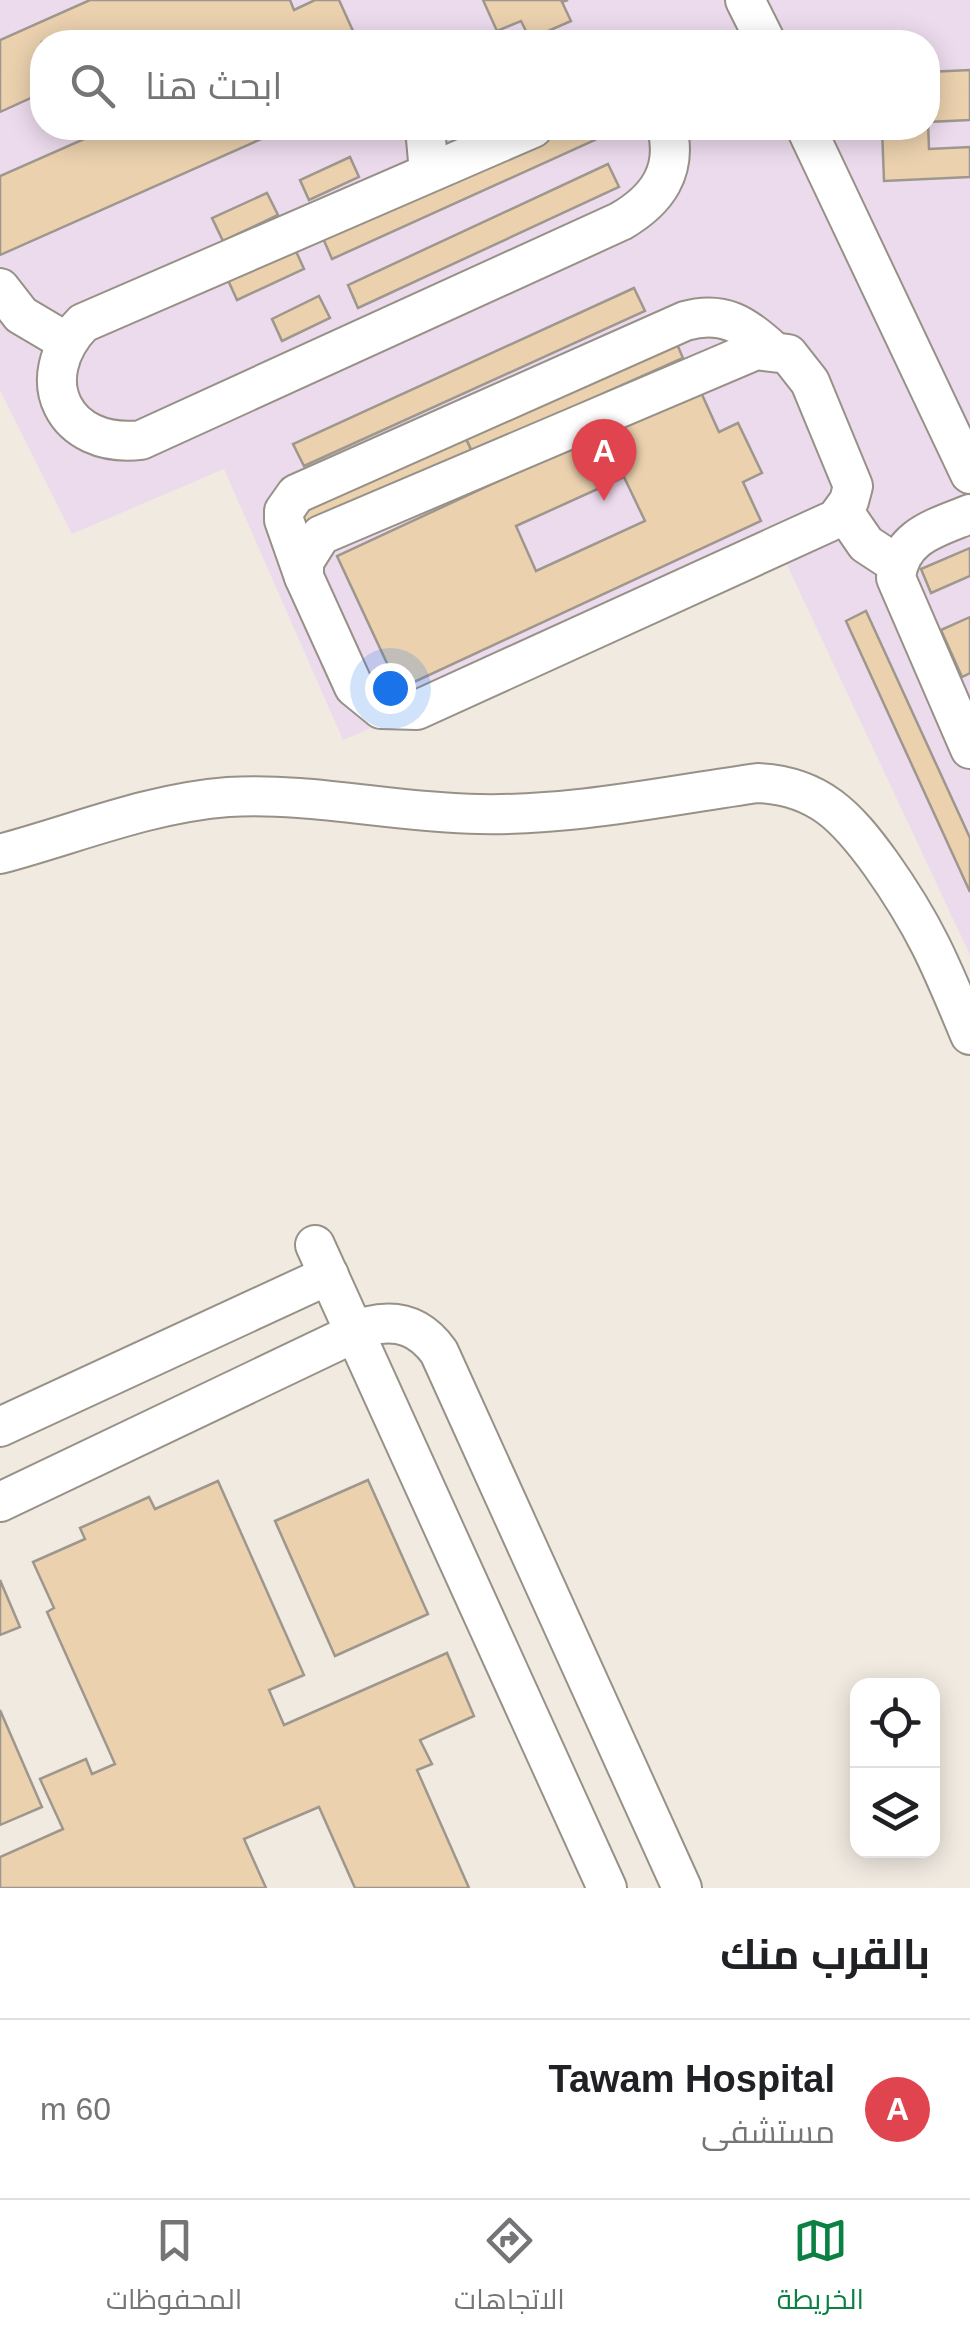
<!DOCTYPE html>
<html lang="ar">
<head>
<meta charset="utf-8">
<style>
  body { margin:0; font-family:Arial,Cairo,sans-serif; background:#f6f6f6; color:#202124; direction:rtl }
  .controls { position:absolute; right:30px; bottom:30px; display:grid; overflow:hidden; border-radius:20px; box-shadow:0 5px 25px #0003 }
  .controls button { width:90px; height:90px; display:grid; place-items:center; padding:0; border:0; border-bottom:2px solid #e0e0e0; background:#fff; color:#202124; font:50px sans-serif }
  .you { position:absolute; left:390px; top:688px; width:35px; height:35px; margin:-25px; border:8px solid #fff; border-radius:50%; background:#1a73e8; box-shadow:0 0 0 15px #1a73e833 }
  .badge { display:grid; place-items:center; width:65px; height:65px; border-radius:50%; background:#0b8043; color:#fff; font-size:32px; font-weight:700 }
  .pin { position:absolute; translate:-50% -82px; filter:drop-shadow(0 2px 5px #0008) }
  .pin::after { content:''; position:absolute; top:52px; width:35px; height:30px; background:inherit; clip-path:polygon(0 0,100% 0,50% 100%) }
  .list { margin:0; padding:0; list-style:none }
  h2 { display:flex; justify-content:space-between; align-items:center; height:130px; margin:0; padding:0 40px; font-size:42px }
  h2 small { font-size:32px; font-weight:400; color:#757577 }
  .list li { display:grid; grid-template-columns:65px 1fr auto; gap:30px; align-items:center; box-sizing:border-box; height:180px; padding:0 40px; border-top:2px solid #e0e0e0 }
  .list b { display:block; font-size:38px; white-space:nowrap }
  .list p { margin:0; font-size:32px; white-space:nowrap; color:#757577 }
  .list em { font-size:32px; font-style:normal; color:#757577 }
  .icon { flex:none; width:55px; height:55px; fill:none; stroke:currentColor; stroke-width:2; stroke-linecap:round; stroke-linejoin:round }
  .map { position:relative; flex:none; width:970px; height:1888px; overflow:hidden; direction:ltr }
  .search { position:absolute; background:#fff; box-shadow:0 5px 25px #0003; left:30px; right:30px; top:30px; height:110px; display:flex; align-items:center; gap:25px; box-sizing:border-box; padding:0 35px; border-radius:40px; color:#757577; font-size:38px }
  .sheet { height:310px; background:#fff }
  nav { display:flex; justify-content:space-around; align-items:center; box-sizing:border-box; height:140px; border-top:2px solid #e0e0e0; background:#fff; font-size:28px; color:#757577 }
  nav a { display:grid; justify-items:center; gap:5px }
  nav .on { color:#0b8043 }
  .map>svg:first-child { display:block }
</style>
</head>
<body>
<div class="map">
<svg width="970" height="1888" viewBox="0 0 970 1888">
  <rect width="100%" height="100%" fill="#f1eae1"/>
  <path fill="#ecdbed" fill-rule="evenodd" d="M0,0H970V955L781,552L343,740L224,469L72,534L0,390ZM42,42H928V128H42Z"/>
  <g fill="#ebd1ae" stroke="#9e978e" stroke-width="2.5" fill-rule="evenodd">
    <path d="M90,0H290L294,10L315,0H339L358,42H42V93L0,112V40Z"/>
    <path d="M483,0H568L562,2L571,21L530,39L521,21L497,31Z"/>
    <path d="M970,70V120L928,122L929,149L970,147V177L884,181L882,128H928V72Z"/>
    <path d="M109,128H286L0,255V176Z"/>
    <path d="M562,128H589L595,140L332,259L322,236Z"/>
    <path d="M350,157L359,177L309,200L300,180Z"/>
    <path d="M608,164L619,187L358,308L348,285Z"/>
    <path d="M267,193L278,215L223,241L212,218Z"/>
    <path d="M295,249L304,269L237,300L228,280Z"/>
    <path d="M634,288L645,311L304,466L293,444Z"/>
    <path d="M319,296L330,318L282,341L272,319Z"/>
    <path d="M673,335L683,358L472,452L462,430Z"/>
    <path d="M699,388L719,432L738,423L762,473L743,482L761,521L399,689L337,556ZM624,477L645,521L536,571L516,526Z"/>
    <path d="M462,430L472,452L299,530L288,508Z"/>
    <path d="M970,548V576L931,593L921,569Z"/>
    <path d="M866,611L970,838V892L846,621Z"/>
    <path d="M970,617V673L962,677L941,630Z"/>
    <path d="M368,1480L428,1614L335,1656L275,1521Z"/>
    <path d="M218,1481L304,1675L269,1690L284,1725L447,1653L474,1716L420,1740L432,1764L417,1770L469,1888H355L319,1807L244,1839L266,1888H0V1857L63,1829L40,1779L86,1759L92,1774L115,1764L47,1612L54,1608L33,1562L85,1539L80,1528L149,1497L155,1509Z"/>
    <path d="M0,1580L20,1627L0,1635Z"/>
    <path d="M0,1710L42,1807L0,1825Z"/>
  </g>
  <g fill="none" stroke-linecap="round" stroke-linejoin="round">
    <defs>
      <g id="minor">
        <path d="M745,0L766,42"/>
        <path d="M425,128L429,172"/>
        <path d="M533,128L83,323C29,379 64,449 141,440L621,221C657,200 678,171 667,128"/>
        <path d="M806,128L970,474"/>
        <path d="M0,288L21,315L65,341"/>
        <path d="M756,350L788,354L810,382L853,486L849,501L836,519L417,710L381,709L354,687L304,577V562L321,535Z"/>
        <path d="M844,512L866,544L898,565"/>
        <path d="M970,514C936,528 900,536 896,578L970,749"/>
        <path d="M304,577L284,520V511L296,494L685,321C723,310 745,325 772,350"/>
        <path d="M0,854C75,834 149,803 228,797C312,792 395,813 479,814C573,816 665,796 758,783C819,786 847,817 881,864C925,926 941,965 970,1035"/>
        <path d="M315,1245L607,1888"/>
        <path d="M0,1427L329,1275"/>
        <path d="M0,1502L369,1326C399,1319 421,1327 439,1352L682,1888"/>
      </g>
    </defs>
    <use href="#minor" stroke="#979188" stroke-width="42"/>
    <use href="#minor" stroke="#fff" stroke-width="38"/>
  </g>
</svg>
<div class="controls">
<button><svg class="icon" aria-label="locate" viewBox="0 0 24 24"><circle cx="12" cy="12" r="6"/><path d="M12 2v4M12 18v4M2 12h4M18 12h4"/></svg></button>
<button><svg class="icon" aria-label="layers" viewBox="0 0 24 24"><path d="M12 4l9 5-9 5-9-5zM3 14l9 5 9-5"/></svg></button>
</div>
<div class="you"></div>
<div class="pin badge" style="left:604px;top:501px;background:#e0444e">A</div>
<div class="search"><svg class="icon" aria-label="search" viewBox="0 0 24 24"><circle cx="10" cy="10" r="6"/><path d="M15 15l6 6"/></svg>ابحث هنا</div>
</div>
<section class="sheet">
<h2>بالقرب منك<small></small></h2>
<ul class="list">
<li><span class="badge" style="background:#e0444e">A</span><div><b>Tawam Hospital</b><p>مستشفى</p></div><em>60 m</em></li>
</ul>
</section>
<nav>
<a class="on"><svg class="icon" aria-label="map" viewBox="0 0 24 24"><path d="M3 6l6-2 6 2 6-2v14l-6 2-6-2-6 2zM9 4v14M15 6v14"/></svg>الخريطة</a>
<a><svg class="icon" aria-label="directions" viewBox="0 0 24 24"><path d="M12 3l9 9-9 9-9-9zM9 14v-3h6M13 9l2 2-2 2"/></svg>الاتجاهات</a>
<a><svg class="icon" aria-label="saved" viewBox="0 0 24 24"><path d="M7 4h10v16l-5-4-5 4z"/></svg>المحفوظات</a>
</nav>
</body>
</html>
